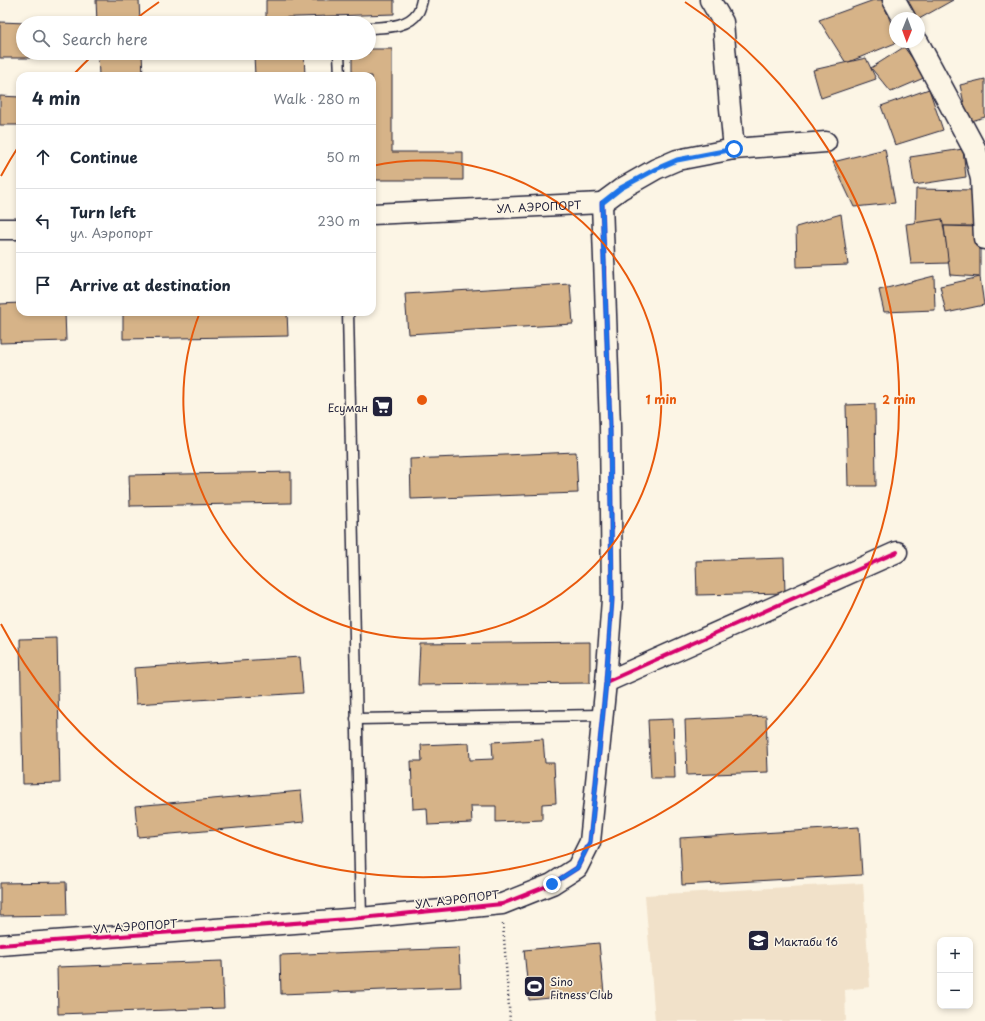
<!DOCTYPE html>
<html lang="en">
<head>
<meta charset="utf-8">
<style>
  body { margin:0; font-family:"Playpen Sans",sans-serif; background:#f6f6f7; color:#1f2937 }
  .controls { position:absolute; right:12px; bottom:12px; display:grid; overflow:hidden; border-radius:8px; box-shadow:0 2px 6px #0003 }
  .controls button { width:36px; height:36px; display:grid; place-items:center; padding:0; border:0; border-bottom:1px solid #e0e1e3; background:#fff; color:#1f2937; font:20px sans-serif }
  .compass { position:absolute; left:889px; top:12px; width:36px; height:36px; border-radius:50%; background:#fff; box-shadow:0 2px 6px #0003; rotate:181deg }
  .stop { position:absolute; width:12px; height:12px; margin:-9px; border:3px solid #1a73e8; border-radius:50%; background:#fff }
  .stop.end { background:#1a73e8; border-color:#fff; box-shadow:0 1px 4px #0008 }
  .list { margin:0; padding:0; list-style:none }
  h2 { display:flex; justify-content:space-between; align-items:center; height:52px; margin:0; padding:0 16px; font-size:17px }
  h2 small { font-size:13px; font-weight:400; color:#747a83 }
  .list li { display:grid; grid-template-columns:26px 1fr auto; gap:12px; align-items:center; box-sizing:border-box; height:64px; padding:0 16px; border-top:1px solid #e0e1e3 }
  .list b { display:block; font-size:15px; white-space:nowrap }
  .list p { margin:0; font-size:13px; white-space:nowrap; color:#747a83 }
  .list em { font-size:13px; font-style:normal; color:#747a83 }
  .icon { flex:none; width:22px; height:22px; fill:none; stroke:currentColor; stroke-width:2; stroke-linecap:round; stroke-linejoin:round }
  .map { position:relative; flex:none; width:985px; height:1021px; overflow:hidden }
  .search { position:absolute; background:#fff; box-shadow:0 2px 6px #0003; left:16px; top:16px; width:360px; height:44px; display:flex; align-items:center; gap:10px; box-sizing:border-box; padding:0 14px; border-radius:22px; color:#747a83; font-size:15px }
  .panel { position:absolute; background:#fff; box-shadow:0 2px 6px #0003; left:16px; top:72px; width:360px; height:244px; border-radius:12px }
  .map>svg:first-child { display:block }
</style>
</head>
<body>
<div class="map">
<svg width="985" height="1021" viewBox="0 0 985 1021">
  <rect width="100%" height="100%" fill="#fcf5e5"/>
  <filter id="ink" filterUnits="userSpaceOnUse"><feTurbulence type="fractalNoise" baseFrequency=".025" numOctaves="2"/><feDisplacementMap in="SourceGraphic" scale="8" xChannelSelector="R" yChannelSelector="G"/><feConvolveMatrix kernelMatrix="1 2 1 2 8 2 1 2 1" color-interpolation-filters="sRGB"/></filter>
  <g filter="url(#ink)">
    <path fill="#f1e1c9" d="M863,883L870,987L845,990L846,1021H655L645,895Z"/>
    <g fill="#d6b388" stroke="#22223b">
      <path d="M96,0H139L140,23H97Z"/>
      <path d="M266,0H394V14L266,18Z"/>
      <path d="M874,0H882L895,33V42H898L846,63L819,20Z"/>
      <path d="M901,0H953L919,19V18H911Z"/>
      <path d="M0,22L26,23H23V53H30V58H0Z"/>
      <path d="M904,47L926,77L891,92L871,68Z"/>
      <path d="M369,49H392V152H463V180H372V76H352V53H369Z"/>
      <path d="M98,53H142L143,76H99Z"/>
      <path d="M282,53H304L305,76H255L254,55Z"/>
      <path d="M866,58L876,79L821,98L813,70Z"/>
      <path d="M985,79V117L968,122L960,85Z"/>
      <path d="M929,89L943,130L895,145L881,106Z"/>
      <path d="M0,96L20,97V125H0Z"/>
      <path d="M885,149L895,203L854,207L833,162Z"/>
      <path d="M963,149L966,177L914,185L910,157Z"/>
      <path d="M916,189L975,190L976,226H915Z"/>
      <path d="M841,214L848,265L797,267L796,227Z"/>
      <path d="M942,219L950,263L911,264L906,224Z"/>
      <path d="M944,226L980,227V277L950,275Z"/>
      <path d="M934,276L935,310L884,312L879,290Z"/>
      <path d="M980,277L984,305L946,313L940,286Z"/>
      <path d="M570,284L573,324L408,334L405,294Z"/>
      <path d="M20,303V312H65L66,341L0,343V304Z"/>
      <path d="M123,312H287L288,336L123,339Z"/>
      <path d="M875,404L876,486H848L846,405Z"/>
      <path d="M576,452L578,493L411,499L410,459Z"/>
      <path d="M291,472V503L130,506L129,475Z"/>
      <path d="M784,558L785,593L697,595L696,561Z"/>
      <path d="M57,638L60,783L23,784L20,639Z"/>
      <path d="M590,642V683L418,685L420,644Z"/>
      <path d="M300,657L303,693L136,704L134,668Z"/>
      <path d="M766,716L768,772L687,775L685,720Z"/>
      <path d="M673,719L675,778H651L648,720Z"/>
      <path d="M543,739L545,763H554L556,803L542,804V820L496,822V806H471L472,823L428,825L427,808L413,809L411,761H422L421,745L469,743L470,760L493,759L492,742Z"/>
      <path d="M301,791L304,822L138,837L135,806Z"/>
      <path d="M859,827L862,875L682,885L680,838Z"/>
      <path d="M66,882L67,915L0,916V883Z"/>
      <path d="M599,943L604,993L529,1000L524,950Z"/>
      <path d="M459,948L461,987L281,994L280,955Z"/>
      <path d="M222,961L224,1008L58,1014L57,967Z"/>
    </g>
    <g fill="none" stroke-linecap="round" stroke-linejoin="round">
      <defs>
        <g id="service">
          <path d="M369,28C385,27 408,28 418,12C420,9 421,4 422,0"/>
          <path d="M339,53L340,76"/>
          <path d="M348,312L361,918"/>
          <path d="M356,719L603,715"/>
        </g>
        <g id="minor">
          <path d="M734,149L826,142"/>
          <path d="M602,203L621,189L656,169L677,160L734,149L730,108L723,22L710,0"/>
          <path id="s1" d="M372,214L602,203"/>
          <path d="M0,229H20"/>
          <path d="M606,682L897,552"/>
          <path d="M0,945L361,918L502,904L552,884L577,868L590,842L606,682L612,599L610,426L602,203"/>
        </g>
        <g id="tertiary">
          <path d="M894,0L904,18"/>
          <path d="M917,42L975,150L982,179L985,238"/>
        </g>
      </defs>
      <use href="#service" stroke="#22223b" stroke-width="13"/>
      <use href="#minor" stroke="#22223b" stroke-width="23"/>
      <use href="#tertiary" stroke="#22223b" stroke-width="25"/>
      <path stroke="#22223b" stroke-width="2.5" stroke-dasharray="1 3" stroke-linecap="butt" d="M503,924L510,1021"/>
      <use href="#service" stroke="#fcf5e5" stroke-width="10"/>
      <use href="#minor" stroke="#fcf5e5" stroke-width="20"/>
      <use href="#tertiary" stroke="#fcf5e5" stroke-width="22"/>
      <defs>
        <g id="cycleway">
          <path d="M606,682L897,552"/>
          <path d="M0,945L361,918L502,904L552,884L577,868L590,842L606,682L612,599L610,426L602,203"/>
        </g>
      </defs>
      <use href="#cycleway" stroke="#fcf5e5" stroke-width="6"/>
      <use href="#cycleway" stroke="#d6006c" stroke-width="4"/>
    </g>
  </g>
  <g fill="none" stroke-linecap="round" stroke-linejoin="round" filter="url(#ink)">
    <path stroke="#1a73e8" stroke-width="5" d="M552,884L577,868L590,842L606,682L612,599L610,426L602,203L621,188L656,169L677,160L734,149"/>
  </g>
  <g fill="none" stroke="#e8590c" stroke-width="2">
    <path d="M372 166A239 239 0 1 1 200 312"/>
    <path d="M1 176A477 477 0 0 1 20 144M73 75A477 477 0 0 1 94 54M132 22A477 477 0 0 1 159 2M685 2A477 477 0 1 1 1 624"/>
  </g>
  <defs>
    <symbol id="supermarket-square" viewBox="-11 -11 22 22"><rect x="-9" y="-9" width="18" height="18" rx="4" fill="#22223b" stroke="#fcf5e5"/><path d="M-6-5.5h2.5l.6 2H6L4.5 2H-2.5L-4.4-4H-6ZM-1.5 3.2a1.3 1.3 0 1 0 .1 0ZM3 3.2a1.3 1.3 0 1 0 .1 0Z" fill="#fff"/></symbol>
    <symbol id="school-square" viewBox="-11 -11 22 22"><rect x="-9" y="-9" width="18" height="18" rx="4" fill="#22223b" stroke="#fcf5e5"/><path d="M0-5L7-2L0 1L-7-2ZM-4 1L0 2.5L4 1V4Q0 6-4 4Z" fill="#fff"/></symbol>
    <symbol id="stadium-square" viewBox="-11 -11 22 22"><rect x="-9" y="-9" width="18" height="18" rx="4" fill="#22223b" stroke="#fcf5e5"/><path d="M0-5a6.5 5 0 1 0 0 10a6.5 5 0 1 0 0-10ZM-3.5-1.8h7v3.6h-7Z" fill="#fff"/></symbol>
  </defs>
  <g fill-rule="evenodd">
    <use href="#supermarket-square" x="370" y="394" width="25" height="25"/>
    <use href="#school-square" x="746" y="928" width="25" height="25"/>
    <use href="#stadium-square" x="522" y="974" width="25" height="25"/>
  </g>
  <g text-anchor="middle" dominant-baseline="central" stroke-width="3" stroke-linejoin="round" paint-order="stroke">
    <g font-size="11" fill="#22223b" stroke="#fcf5e5">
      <text stroke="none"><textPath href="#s1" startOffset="167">УЛ. АЭРОПОРТ</textPath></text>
      <text transform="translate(457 899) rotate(-7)">УЛ. АЭРОПОРТ</text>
      <text transform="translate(135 926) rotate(-4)">УЛ. АЭРОПОРТ</text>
    </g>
    <g font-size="11" fill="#22223b" stroke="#fcf5e5" text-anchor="start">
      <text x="368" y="407" text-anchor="end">Есуман</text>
      <text x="774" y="941">Мактаби 16</text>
      <text x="550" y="981">Sino<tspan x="550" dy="13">Fitness Club</tspan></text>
    </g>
  </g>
  <circle cx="422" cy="400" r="6" fill="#e8590c" stroke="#fcf5e5" stroke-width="2"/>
  <g font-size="12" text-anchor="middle" font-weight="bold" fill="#e8590c" stroke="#fcf5e5" stroke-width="3" stroke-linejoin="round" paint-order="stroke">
    <text x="661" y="404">1 min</text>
    <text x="899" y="404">2 min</text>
  </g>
</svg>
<div class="controls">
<button>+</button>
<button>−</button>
</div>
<svg class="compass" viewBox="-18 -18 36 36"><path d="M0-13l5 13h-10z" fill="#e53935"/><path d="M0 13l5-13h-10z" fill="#747a83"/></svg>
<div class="stop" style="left:734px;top:149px"></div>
<div class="stop end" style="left:552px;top:884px"></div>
<div class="search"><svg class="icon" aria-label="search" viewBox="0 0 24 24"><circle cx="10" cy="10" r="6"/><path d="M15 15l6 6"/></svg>Search here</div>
<section class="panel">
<h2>4 min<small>Walk · 280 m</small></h2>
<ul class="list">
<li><svg class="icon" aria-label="ahead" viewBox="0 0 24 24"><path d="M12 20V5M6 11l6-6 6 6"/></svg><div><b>Continue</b></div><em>50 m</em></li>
<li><svg class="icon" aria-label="left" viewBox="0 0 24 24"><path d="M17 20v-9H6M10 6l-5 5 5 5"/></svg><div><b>Turn left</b><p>ул. Аэропорт</p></div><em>230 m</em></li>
<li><svg class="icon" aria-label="arrive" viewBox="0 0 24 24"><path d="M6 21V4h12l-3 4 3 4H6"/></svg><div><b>Arrive at destination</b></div></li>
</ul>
</section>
</div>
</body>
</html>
